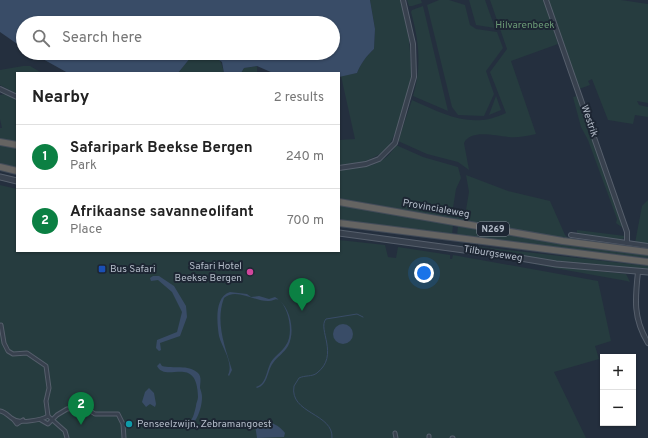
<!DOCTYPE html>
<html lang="en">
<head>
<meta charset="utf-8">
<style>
  body { margin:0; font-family:Overpass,sans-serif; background:#f2f2f2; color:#222 }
  .controls { position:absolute; right:12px; bottom:12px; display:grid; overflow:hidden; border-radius:0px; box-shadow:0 1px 3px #0004 }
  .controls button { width:36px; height:36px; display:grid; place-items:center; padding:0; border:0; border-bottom:1px solid #e0e0e0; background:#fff; color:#222; font:20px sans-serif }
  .you { position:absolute; left:424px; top:273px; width:14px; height:14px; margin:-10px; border:3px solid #fff; border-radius:50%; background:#1a73e8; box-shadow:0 0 0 6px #1a73e833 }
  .badge { display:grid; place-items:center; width:26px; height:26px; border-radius:50%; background:#0b8043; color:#fff; font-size:13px; font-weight:700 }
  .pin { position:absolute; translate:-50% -33px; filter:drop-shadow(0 1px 2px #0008) }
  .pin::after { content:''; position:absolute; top:21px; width:14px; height:12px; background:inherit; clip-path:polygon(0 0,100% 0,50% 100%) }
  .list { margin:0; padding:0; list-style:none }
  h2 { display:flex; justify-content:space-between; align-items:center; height:52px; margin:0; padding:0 16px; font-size:17px }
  h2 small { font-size:13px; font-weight:400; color:#767676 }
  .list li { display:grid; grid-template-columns:26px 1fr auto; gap:12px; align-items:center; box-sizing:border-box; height:64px; padding:0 16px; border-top:1px solid #e0e0e0 }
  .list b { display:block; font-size:15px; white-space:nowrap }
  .list p { margin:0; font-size:13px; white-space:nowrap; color:#767676 }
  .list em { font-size:13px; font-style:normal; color:#767676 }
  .icon { flex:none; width:22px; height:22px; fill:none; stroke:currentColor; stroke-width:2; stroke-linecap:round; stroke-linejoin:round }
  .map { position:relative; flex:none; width:648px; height:438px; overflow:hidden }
  .search { position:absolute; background:#fff; box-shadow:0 1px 3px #0004; left:16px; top:16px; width:324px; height:44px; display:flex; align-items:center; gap:10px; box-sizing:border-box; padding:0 14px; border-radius:22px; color:#767676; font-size:15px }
  .panel { position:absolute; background:#fff; box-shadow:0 1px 3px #0004; left:16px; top:72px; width:324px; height:180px; border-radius:0px }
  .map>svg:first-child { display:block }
</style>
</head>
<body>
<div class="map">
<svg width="648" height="438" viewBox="0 0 648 438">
  <rect width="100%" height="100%" fill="#242f3e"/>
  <g fill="#263c3f">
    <path d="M370,0H401L409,40L412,76L398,127L388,148L382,153L364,162L339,165V140L355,139L341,76L357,73C360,65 367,55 374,49L375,29Z"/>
    <path d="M407,0H421L422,3L412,6H409Z"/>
    <path d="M439,0H449L465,5L470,25L476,29L497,32L503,48L486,71L494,94L484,116L458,115L452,107L427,5Z"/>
    <path d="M469,0H485L495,28L476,25Z"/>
    <path d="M490,0H621L648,4V103L637,101L639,105L648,107V117L635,115L633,124L608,120L592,79L588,81L590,85L579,89L558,28H553L558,44L511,61L536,134C527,136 517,138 508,137C495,136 471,129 464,143L469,170L458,162L427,154L398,141L412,100C444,114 471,130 506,113L490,72L507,49Z"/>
    <path d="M423,6L448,111L413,96C422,67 419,41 411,12L412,10Z"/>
    <path d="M201,54C218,54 221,59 224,73H178L191,57Z"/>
    <path d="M23,66H30L42,73H17V94L0,85V70Z"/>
    <path d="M257,66V73H241L244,68Z"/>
    <path d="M6,94L17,100V142L0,139V128H2L0,119V95Z"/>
    <path d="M496,96L501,110L489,115Z"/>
    <path d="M577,96L620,218L623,228L616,223L617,219L588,140L581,127L573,97Z"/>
    <path d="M0,145L17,148V168L0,164Z"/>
    <path d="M396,145L423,157L458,167L461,178L456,189L452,214L465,216L469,192L466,175L508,191L550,201L565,235L569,239L339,198V169C361,169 384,167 396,145Z"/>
    <path d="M0,185L17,189V251H339V240L385,245L388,257L396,258L398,247L450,255V259H452L453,255L598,281L611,341L595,346L599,359L554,372L586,438H0Z"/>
    <path d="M648,200V244L635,243L642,206Z"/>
    <path d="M339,205L453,225L452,235L339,220Z"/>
    <path d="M458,226L567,245L648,255V258L457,236Z"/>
    <path d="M577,230L625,236L624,238L621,240L577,234Z"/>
    <path d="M455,244L648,266V270L552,262Z"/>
    <path d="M532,264L626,274L630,282L627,281Z"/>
  </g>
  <g fill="#394c67">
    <path d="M0,0H370L375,29L374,49C367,55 360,65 357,73L339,77V73H273L257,66L244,68L241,73H224L222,62L210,54L191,57L178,73H68L32,53H333V23H23V48L0,32Z"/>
    <path d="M153,276H159L174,286L186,306L187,317L180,336L160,343L161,350L159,351L156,348L157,340L177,332L182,312L172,292L158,280L151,281L150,278Z"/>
    <path d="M230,292L247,294L251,297L259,296L269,299L275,297C290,305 296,331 288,346C284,353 277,357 273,363C267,371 268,385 257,388L256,387C266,384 266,373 270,364C273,357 282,352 286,345C294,334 289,307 278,299C275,299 272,301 269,301C255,302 236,287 224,298C215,322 225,347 232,370L229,376L228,375C234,363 222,348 219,336C217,323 214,297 230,292Z"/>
    <circle cx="343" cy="334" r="10"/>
    <path d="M160,363L162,366C173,369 188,364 198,373C202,377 200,383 200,388C201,391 202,394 202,397C202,412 192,438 173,423L177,421L186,425C193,421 194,414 196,406C196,403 198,400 198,397C197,353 166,384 157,366Z"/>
    <path d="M149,388L154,393L156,404L155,407L150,404L146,407L142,402L145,392Z"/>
    <path d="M260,420C269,420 280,426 285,433L284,437L257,438L255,425Z"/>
  </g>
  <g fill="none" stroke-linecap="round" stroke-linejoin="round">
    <path stroke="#394c67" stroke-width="1" d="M332,438C334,413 289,414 294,386L299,378C305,375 312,377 317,373C340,355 317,329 326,319L357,314L363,317"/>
    <defs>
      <g id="pedestrian">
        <path d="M1,325L4,343L8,351L13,354L27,353L46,366L49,388L46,401L48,416L65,431L67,438"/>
        <path d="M0,411C6,412 8,416 13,419C19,424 42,420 48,416"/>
        <path d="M14,420L17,424L23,420"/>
        <path d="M41,420L48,424L57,415L67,409L84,407L95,414H118L123,424L124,438"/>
        <path d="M395,433L396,438"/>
        <path d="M429,436V438"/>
        <path d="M452,438H453"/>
      </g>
      <g id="minor">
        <path d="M546,0L627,232V243"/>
        <path d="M0,89L17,97"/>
        <path d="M339,168L366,164L379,159L395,143L414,77L413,44L403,0"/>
        <path d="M571,235L648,246"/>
        <path d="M638,272C635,299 633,318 648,343"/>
      </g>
      <g id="tertiary">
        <path d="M0,177L17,181"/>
        <path d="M339,233L508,256L556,264L648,272"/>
      </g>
      <g id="trunk">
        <path d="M0,142L17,145"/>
        <path d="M0,167L17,171"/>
        <path d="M339,202L563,241L648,252"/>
        <path d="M339,223L648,262"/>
      </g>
    </defs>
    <use href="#pedestrian" stroke="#565f6c" stroke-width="5"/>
    <use href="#minor" stroke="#565f6c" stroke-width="6"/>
    <use href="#tertiary" stroke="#565f6c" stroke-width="7"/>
    <use href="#trunk" stroke="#434c59" stroke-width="8"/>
    <use href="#pedestrian" stroke="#38414e" stroke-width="3"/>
    <use href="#minor" stroke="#38414e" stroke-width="4"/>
    <use href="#tertiary" stroke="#38414e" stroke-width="5"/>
    <use href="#trunk" stroke="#656462" stroke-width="6"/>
  </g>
  <rect fill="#1a4fb4" stroke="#1d2633" stroke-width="1.5" x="98" y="265" width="8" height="8" rx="2"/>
  <circle fill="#d1479c" stroke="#1d2633" stroke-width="1.5" cx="250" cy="272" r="4"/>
  <circle fill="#0f9aa8" stroke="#1d2633" stroke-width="1.5" cx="129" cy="424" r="4"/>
  <g text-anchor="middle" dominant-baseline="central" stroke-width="4" stroke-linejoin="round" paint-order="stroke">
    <rect fill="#1d2633" stroke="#878f9c" stroke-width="1" x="477" y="222" width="32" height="14" rx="3"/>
    <g font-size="9" font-weight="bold" fill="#b4bcc9">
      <text x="493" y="229">N269</text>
    </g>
    <g font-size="10" fill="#6b9a76" stroke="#1d2633">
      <text x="525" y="25">Hilvarenbeek</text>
    </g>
    <g font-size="10" fill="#b4bcc9" stroke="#1d2633">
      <text transform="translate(589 121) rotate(71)">Westrik</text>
      <text transform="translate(436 209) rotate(10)">Provincialeweg</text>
      <text transform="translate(493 254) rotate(9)">Tilburgseweg</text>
    </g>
    <g font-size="10" fill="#b4bcc9" stroke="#1d2633" text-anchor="start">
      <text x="242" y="266" text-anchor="end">Safari Hotel<tspan x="242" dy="12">Beekse Bergen</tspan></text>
      <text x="110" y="269">Bus Safari</text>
      <text x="137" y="424">Penseelzwijn, Zebramangoest</text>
    </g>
  </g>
</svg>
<div class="controls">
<button>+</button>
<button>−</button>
</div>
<div class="you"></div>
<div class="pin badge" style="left:302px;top:311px">1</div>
<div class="pin badge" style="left:81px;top:425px">2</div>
<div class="search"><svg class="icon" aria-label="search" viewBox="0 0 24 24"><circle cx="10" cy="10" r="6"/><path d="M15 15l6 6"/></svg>Search here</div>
<section class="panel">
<h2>Nearby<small>2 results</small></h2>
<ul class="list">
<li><span class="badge">1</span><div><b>Safaripark Beekse Bergen</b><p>Park</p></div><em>240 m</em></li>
<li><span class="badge">2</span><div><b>Afrikaanse savanneolifant</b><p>Place</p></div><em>700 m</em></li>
</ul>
</section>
</div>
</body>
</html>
